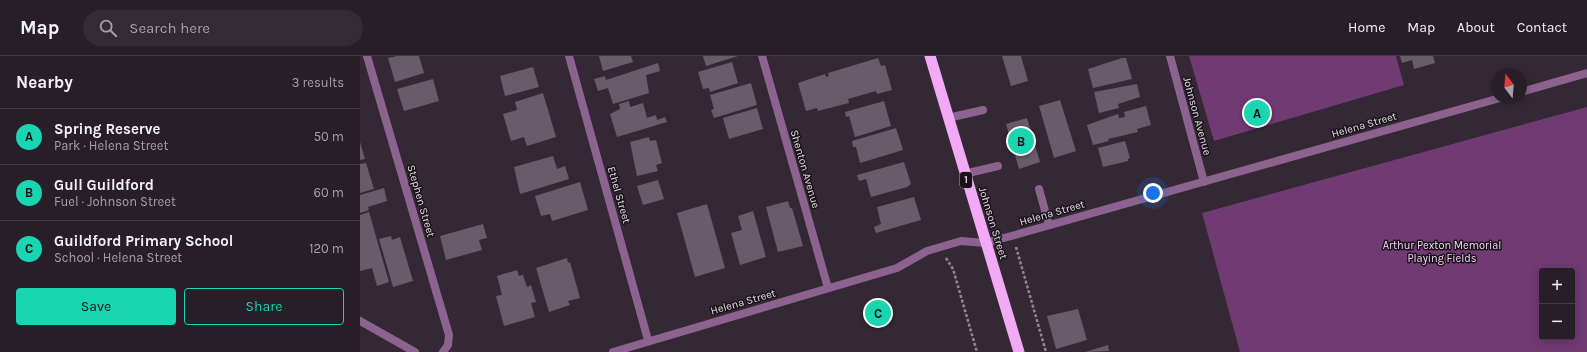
<!DOCTYPE html>
<html lang="en">
<head>
<meta charset="utf-8">
<style>
  body { margin:0; font-family:Karla,sans-serif; background:#332b34; color:#f1f3f6 }
  .controls { position:absolute; right:12px; bottom:12px; display:grid; overflow:hidden; border-radius:4px; box-shadow:0 2px 10px #0003 }
  .controls button { width:36px; height:36px; display:grid; place-items:center; padding:0; border:0; border-bottom:1px solid #433c45; background:#271e28; color:#f1f3f6; font:20px sans-serif }
  .compass { position:absolute; left:1131px; top:12px; width:36px; height:36px; border-radius:50%; background:#271e28; box-shadow:0 2px 10px #0003; rotate:344deg }
  .you { position:absolute; left:793px; top:137px; width:14px; height:14px; margin:-10px; border:3px solid #fff; border-radius:50%; background:#1a73e8; box-shadow:0 0 0 6px #1a73e833 }
  .badge { display:grid; place-items:center; width:26px; height:26px; border-radius:50%; background:#19d5b2; color:#111; font-size:13px; font-weight:700 }
  .pin { position:absolute; translate:-50% -50%; border:2px solid #fff; box-shadow:0 1px 4px #0006 }
  .list { margin:0; padding:0; list-style:none }
  h2 { display:flex; justify-content:space-between; align-items:center; height:52px; margin:0; padding:0 16px; font-size:17px }
  h2 small { font-size:13px; font-weight:400; color:#a4a2a8 }
  .list li { display:grid; grid-template-columns:26px 1fr auto; gap:12px; align-items:center; box-sizing:border-box; height:56px; padding:0 16px; border-top:1px solid #433c45 }
  .list b { display:block; font-size:15px; white-space:nowrap }
  .list p { margin:0; font-size:13px; white-space:nowrap; color:#a4a2a8 }
  .list em { font-size:13px; font-style:normal; color:#a4a2a8 }
  .actions { display:flex; gap:8px; padding:12px 16px }
  .actions a { flex:1; padding:9px 0; border:1px solid #19d5b2; border-radius:4px; text-align:center; font-size:14px; color:#19d5b2 }
  .actions .main { background:#19d5b2; color:#111 }
  .icon { flex:none; width:22px; height:22px; fill:none; stroke:currentColor; stroke-width:2; stroke-linecap:round; stroke-linejoin:round }
  .map { position:relative; flex:none; width:1227px; height:296px; overflow:hidden }
  header { display:flex; align-items:center; gap:24px; box-sizing:border-box; height:56px; padding:0 20px; background:#271e28; border-bottom:1px solid #433c45 }
  header strong { font-size:19px }
  nav { display:flex; gap:22px; margin-inline-start:auto; font-size:14px }
  .search { width:280px; height:36px; background:#332b34; display:flex; align-items:center; gap:10px; box-sizing:border-box; padding:0 14px; border-radius:22px; color:#a4a2a8; font-size:15px }
  main { display:flex }
  aside { flex:1; background:#271e28 }
  .map>svg:first-child { display:block }
</style>
</head>
<body>
<header>
<strong>Map</strong>
<div class="search"><svg class="icon" aria-label="search" viewBox="0 0 24 24"><circle cx="10" cy="10" r="6"/><path d="M15 15l6 6"/></svg>Search here</div>
<nav><a>Home</a><a>Map</a><a>About</a><a>Contact</a></nav>
</header>
<main>
<aside>
<h2>Nearby<small>3 results</small></h2>
<ul class="list">
<li><span class="badge">A</span><div><b>Spring Reserve</b><p>Park · Helena Street</p></div><em>50 m</em></li>
<li><span class="badge">B</span><div><b>Gull Guildford</b><p>Fuel · Johnson Street</p></div><em>60 m</em></li>
<li><span class="badge">C</span><div><b>Guildford Primary School</b><p>School · Helena Street</p></div><em>120 m</em></li>
</ul>
<div class="actions"><a class="main">Save</a><a>Share</a></div>
</aside>
<div class="map">
<svg width="1227" height="296" viewBox="0 0 1227 296">
  <rect width="100%" height="100%" fill="#342835"/>
  <g fill="#703a73" fill-rule="evenodd">
    <path d="M829,0H1036L1044,29L854,85Z"/>
    <path d="M1227,51V296H880L842,157ZM1182,215H1212V281H1182Z"/>
  </g>
  <g fill="#6a5b6a">
    <path d="M37,0H59L64,17L35,26L28,2Z"/>
    <path d="M239,0H271L273,6L243,15Z"/>
    <path d="M343,0H378L346,10Z"/>
    <path d="M642,0H661L668,25L651,30Z"/>
    <path d="M1040,0H1073L1075,7L1054,13L1052,4L1042,7Z"/>
    <path d="M518,2L521,10L525,9L532,34L517,38L516,35L488,43L489,47L458,55L457,52L446,55L438,27L465,18L466,21L469,20L468,17Z"/>
    <path d="M762,2H766L772,23L733,32L728,13Z"/>
    <path d="M372,6L378,27L350,36L349,32L343,33L338,16Z"/>
    <path d="M298,7L300,15L286,19L289,37L253,48L248,32L238,35L234,23L245,20L246,24Z"/>
    <path d="M173,11L179,31L145,40L140,20Z"/>
    <path d="M73,23L79,45L44,55L37,33Z"/>
    <path d="M391,27L397,49L354,62L351,54L354,53L350,39Z"/>
    <path d="M777,28L780,41L758,48L759,52L739,57L734,36Z"/>
    <path d="M183,37L196,81L167,90L164,81L151,85L143,58L157,54L155,46Z"/>
    <path d="M700,44L716,95L694,102L679,50Z"/>
    <path d="M269,45L270,51L283,47L287,62L296,59L297,64L305,61L307,66L257,81L250,58L260,53L259,48Z"/>
    <path d="M524,45L531,70L495,81L489,60L486,61L485,56Z"/>
    <path d="M786,50L791,69L777,73L778,76L748,83L749,85L733,89L727,69L758,58L759,62L765,61L764,56Z"/>
    <path d="M397,52L403,73L369,83L363,62Z"/>
    <path d="M667,62L680,106L659,113L646,68Z"/>
    <path d="M536,72L543,94L500,107L496,91H493L492,85Z"/>
    <path d="M289,81L290,85L296,84L302,107L296,109L298,115L277,120L270,86Z"/>
    <path d="M765,85L770,102L768,103V105L743,111L738,92Z"/>
    <path d="M0,86L5,103L0,104Z"/>
    <path d="M193,100L197,113L205,110L209,123L160,138L154,111Z"/>
    <path d="M544,106L551,128L547,131L511,141L506,123L499,125L497,119Z"/>
    <path d="M6,107L14,133L0,137V108Z"/>
    <path d="M298,124L304,143L283,149L277,130Z"/>
    <path d="M220,126L228,154L192,165L190,158L181,160L175,140Z"/>
    <path d="M24,132L27,145L8,151L9,154L0,157V139Z"/>
    <path d="M554,141L561,164L516,177L514,171L521,168L517,151Z"/>
    <path d="M428,145L430,152H432L443,190L418,196L406,151Z"/>
    <path d="M347,148L365,212L335,221L317,157Z"/>
    <path d="M393,155L406,201L380,209L371,177L382,174L378,160Z"/>
    <path d="M9,156L29,226L17,230L12,212L0,215V159Z"/>
    <path d="M123,168L127,182L119,184L122,194L86,204L80,180Z"/>
    <path d="M31,180L32,184L40,181L53,225L33,231L19,183Z"/>
    <path d="M207,202L208,207L210,206L220,242L208,245L210,249L189,256L176,212Z"/>
    <path d="M157,214L159,220L163,219L167,231L171,229L176,246L171,247L175,261L144,270L136,240L142,239L137,220Z"/>
    <path d="M718,253L727,284L696,293L687,260Z"/>
    <path d="M748,289L749,295L725,296Z"/>
  </g>
  <g fill="none" stroke-linecap="round" stroke-linejoin="round">
    <g stroke="#908690" stroke-width="2.5" stroke-dasharray="3 2" stroke-linecap="butt">
      <path d="M656,191L686,296"/>
      <path d="M586,202L593,213L617,296"/>
    </g>
    <g stroke="#8c638e" stroke-width="8">
      <path d="M588,62L623,54"/>
      <path d="M604,118L638,110"/>
      <path d="M679,133L689,169"/>
    </g>
    <g stroke="#8c638e" stroke-width="8">
      <path d="M7,0L89,279L88,289L83,296"/>
      <path d="M209,0L288,284"/>
      <path d="M402,0L468,232"/>
      <path d="M810,0L844,126"/>
      <path d="M1161,36L1227,17"/>
      <path d="M0,265L55,296"/>
      <path d="M253,296L537,212L567,195L601,185L625,187L655,179L1140,42"/>
    </g>
    <path stroke="#f2aaf6" stroke-width="11" d="M570,0L659,296"/>
  </g>
  <g text-anchor="middle" dominant-baseline="central" stroke-width="3" stroke-linejoin="round" paint-order="stroke">
    <rect fill="#191319" stroke="#a8a0a8" stroke-width="1" x="600" y="116" width="12" height="16" rx="3"/>
    <g font-size="10" font-weight="bold" fill="#e5dde5">
      <text x="606" y="124">1</text>
    </g>
    <g font-size="11" fill="#e5dde5" stroke="#191319">
      <text transform="translate(837 60) rotate(75)">Johnson Avenue</text>
      <text transform="translate(1004 69) rotate(-16)">Helena Street</text>
      <text transform="translate(445 113) rotate(74)">Shenton Avenue</text>
      <text transform="translate(259 139) rotate(74)">Ethel Street</text>
      <text transform="translate(61 145) rotate(74)">Stephen Street</text>
      <text transform="translate(692 157) rotate(-16)">Helena Street</text>
      <text transform="translate(633 167) rotate(73)">Johnson Street</text>
      <text transform="translate(383 246) rotate(-16)">Helena Street</text>
    </g>
    <g font-size="11" fill="#f6d4f7" stroke="#191319">
      <text x="1082" y="189">Arthur Pexton Memorial<tspan x="1082" dy="13">Playing Fields</tspan></text>
    </g>
  </g>
</svg>
<div class="controls">
<button>+</button>
<button>−</button>
</div>
<svg class="compass" viewBox="-18 -18 36 36"><path d="M0-13l5 13h-10z" fill="#e53935"/><path d="M0 13l5-13h-10z" fill="#a4a2a8"/></svg>
<div class="you"></div>
<div class="pin badge" style="left:897px;top:57px">A</div>
<div class="pin badge" style="left:661px;top:85px">B</div>
<div class="pin badge" style="left:518px;top:257px">C</div>
</div>
</main>
</body>
</html>
